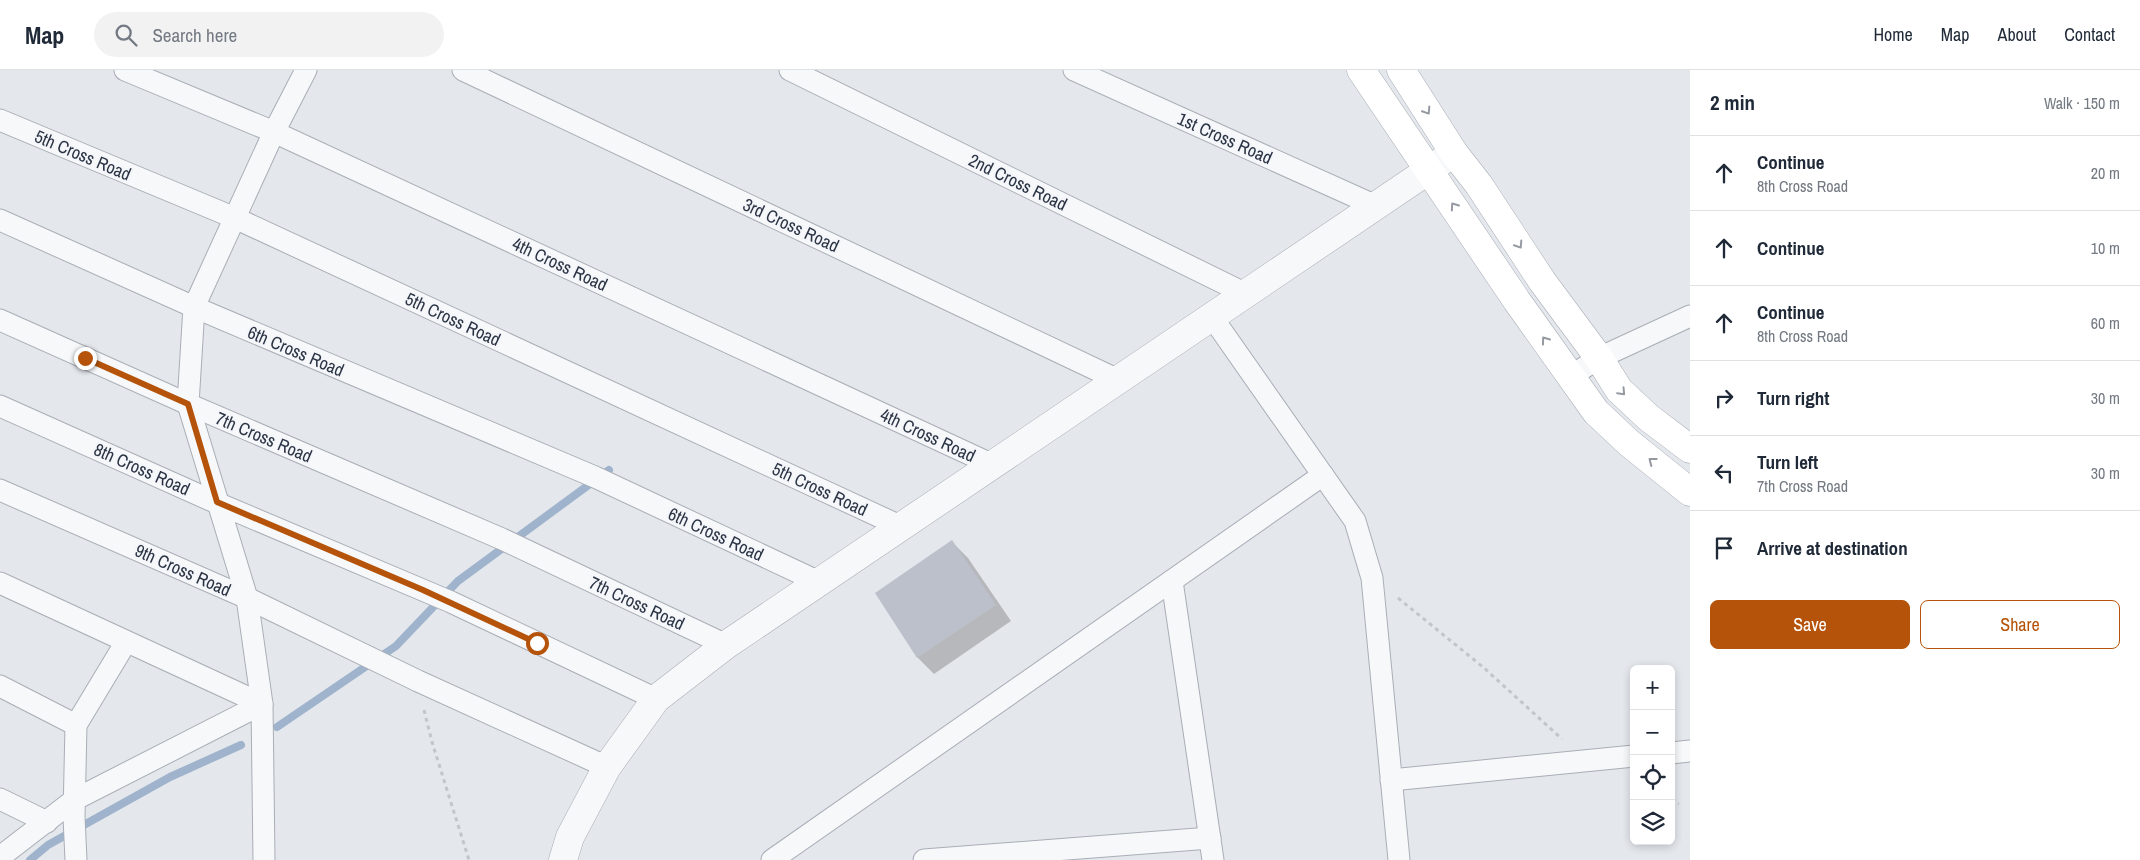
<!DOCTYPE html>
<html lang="en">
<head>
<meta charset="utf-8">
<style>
  body { margin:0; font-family:"Archivo Narrow",sans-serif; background:#f2f2f3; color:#1f2937 }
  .controls { position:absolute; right:15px; bottom:15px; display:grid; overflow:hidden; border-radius:8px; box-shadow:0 2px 8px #0003 }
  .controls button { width:45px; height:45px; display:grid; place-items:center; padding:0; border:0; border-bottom:1px solid #e0e1e3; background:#fff; color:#1f2937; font:25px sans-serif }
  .stop { position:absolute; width:15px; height:15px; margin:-11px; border:4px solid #b45309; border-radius:50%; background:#fff }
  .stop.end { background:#b45309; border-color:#fff; box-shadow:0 1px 5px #0008 }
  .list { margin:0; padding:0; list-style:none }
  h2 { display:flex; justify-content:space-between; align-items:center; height:65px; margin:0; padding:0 20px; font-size:21px }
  h2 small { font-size:16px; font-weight:400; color:#747a83 }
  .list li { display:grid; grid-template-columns:32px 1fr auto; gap:15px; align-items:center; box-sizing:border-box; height:75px; padding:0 20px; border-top:1px solid #e0e1e3 }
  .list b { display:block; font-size:19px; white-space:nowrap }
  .list p { margin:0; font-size:16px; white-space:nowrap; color:#747a83 }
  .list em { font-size:16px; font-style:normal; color:#747a83 }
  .actions { display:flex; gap:10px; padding:15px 20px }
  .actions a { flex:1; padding:11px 0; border:1px solid #b45309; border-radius:8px; text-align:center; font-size:18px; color:#b45309 }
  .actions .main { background:#b45309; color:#fff }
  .icon { flex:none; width:28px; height:28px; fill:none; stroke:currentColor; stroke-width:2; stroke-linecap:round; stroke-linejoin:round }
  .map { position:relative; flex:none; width:1690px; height:790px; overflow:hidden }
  header { display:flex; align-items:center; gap:30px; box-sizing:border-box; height:70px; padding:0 25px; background:#fff; border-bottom:1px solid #e0e1e3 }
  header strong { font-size:24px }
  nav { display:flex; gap:28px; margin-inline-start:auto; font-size:18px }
  .search { width:350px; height:45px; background:#f2f2f3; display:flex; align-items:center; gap:12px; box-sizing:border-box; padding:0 18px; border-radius:28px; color:#747a83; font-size:19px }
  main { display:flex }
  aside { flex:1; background:#fff }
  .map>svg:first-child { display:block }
</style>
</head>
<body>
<header>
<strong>Map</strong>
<div class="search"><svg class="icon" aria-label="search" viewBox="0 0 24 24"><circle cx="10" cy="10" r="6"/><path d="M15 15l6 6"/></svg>Search here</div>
<nav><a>Home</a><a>Map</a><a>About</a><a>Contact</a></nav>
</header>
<main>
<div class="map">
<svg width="1690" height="790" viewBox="0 0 1690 790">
  <rect width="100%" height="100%" fill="#e4e7ec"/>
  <path fill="#0003" d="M952,472L968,488L1011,551L934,604L918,588L877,523Z"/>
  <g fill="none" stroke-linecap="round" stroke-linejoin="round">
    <g stroke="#9fb4cc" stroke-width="8">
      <path d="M277,657L396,576L458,511L609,400"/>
      <path d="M30,790L48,775L170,707L241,675"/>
    </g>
  </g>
  <path fill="#bbc0ca" d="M952,470L996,535L917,588L875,523Z"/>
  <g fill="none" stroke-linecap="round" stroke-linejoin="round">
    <defs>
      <g id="minor">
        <path d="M125,0L274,62L993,395"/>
        <path d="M463,0L1118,310"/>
        <path d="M790,0L1246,224"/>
        <path d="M1074,0L1376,136"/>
        <path d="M0,50L235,148L902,457"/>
        <path d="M0,150L194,237L595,407L819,512"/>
        <path d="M1212,247L1355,451L1372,508L1399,790"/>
        <path d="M0,250L188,334L502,469L726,575"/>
        <path d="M1571,306L1599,288L1690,246"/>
        <path d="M0,336L217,433L451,532L656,629"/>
        <path d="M0,420L247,528L418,611L607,697"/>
        <path d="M1172,511L1213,790"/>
        <path d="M0,513L262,634L264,790"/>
        <path d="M0,616L76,655"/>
        <path d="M1671,683L1690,681"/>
        <path d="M1391,710L1634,686"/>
        <path d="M0,729L47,752"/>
        <path d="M0,787L74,730L262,634L247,528L188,334L194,237L274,62L306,0"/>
        <path d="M76,790L74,747L76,655L126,572"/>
        <path d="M772,790L1323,405"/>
        <path d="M924,790L1210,768"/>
      </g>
      <path id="tertiary" d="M563,790L570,767L607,697L656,629L726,575L1454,83"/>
      <g id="secondary">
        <path d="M1361,0L1517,231L1596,342L1629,373L1690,422"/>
        <path d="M1401,0L1454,83L1479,115L1542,211L1599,288L1619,320L1649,348L1690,379"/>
      </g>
    </defs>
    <use href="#minor" stroke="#a9aeb7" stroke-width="23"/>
    <use href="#tertiary" stroke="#a9aeb7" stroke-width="29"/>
    <use href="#secondary" stroke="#a9aeb7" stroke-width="29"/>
    <g stroke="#c2c5cb" stroke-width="3" stroke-dasharray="4 4" stroke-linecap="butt">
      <path d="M1398,528L1483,597L1562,669"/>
      <path d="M424,640L432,672L469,790"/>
      <path d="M1671,730L1679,734"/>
    </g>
    <use href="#minor" stroke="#f7f8fa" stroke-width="21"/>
    <use href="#tertiary" stroke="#f7f8fa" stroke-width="28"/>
    <use href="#secondary" stroke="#fff" stroke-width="28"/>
  </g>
  <defs><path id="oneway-chevron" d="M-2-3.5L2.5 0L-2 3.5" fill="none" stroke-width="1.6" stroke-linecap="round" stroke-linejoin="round" transform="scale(1.25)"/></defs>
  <g stroke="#959aa2">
    <use href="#oneway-chevron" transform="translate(1427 41) rotate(57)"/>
    <use href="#oneway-chevron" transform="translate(1454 136) rotate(-125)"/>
    <use href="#oneway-chevron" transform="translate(1519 175) rotate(57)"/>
    <use href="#oneway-chevron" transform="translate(1545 270) rotate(-126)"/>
    <use href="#oneway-chevron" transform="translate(1622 322) rotate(47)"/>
    <use href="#oneway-chevron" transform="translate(1652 391) rotate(-142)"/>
  </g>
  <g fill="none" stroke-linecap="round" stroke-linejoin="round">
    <path stroke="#b45309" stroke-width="6" d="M85,288L188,334L217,432L423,520L537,573"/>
  </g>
  <g text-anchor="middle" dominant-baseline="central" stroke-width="4.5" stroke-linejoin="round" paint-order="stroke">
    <g font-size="18" fill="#2b3445" stroke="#f4f6f9">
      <text transform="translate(1225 68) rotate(24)">1st Cross Road</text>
      <text transform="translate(83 85) rotate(23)">5th Cross Road</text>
      <text transform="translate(1018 112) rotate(26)">2nd Cross Road</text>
      <text transform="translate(791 155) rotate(25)">3rd Cross Road</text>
      <text transform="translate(560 194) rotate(25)">4th Cross Road</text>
      <text transform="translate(453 249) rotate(25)">5th Cross Road</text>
      <text transform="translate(296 281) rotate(23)">6th Cross Road</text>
      <text transform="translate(928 365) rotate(25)">4th Cross Road</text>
      <text transform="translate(264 367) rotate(23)">7th Cross Road</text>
      <text transform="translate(142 399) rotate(24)">8th Cross Road</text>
      <text transform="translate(820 419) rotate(25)">5th Cross Road</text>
      <text transform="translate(716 464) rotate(25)">6th Cross Road</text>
      <text transform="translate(183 500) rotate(24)">9th Cross Road</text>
      <text transform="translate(637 533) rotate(25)">7th Cross Road</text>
    </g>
  </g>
</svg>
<div class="controls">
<button>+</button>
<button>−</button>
<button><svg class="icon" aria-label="locate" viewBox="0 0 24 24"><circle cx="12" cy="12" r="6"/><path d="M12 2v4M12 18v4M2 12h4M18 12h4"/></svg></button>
<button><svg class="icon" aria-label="layers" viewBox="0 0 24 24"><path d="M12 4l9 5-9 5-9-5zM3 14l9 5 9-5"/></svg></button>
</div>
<div class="stop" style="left:537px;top:573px"></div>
<div class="stop end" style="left:85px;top:288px"></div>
</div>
<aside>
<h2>2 min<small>Walk · 150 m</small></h2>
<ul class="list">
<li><svg class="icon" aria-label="ahead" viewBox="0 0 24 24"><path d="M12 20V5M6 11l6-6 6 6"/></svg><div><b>Continue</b><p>8th Cross Road</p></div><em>20 m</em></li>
<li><svg class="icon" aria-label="ahead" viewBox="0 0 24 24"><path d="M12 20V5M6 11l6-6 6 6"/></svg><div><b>Continue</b></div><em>10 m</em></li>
<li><svg class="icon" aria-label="ahead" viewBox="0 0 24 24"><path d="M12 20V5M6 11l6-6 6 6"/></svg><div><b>Continue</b><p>8th Cross Road</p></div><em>60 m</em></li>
<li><svg class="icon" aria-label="right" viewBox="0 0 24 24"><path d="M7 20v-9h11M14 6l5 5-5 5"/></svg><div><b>Turn right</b></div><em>30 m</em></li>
<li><svg class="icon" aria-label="left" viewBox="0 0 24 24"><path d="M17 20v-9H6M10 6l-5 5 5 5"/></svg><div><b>Turn left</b><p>7th Cross Road</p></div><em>30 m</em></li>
<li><svg class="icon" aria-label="arrive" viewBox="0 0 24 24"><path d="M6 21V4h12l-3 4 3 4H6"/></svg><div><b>Arrive at destination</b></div></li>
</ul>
<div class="actions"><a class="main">Save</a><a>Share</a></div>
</aside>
</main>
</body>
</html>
